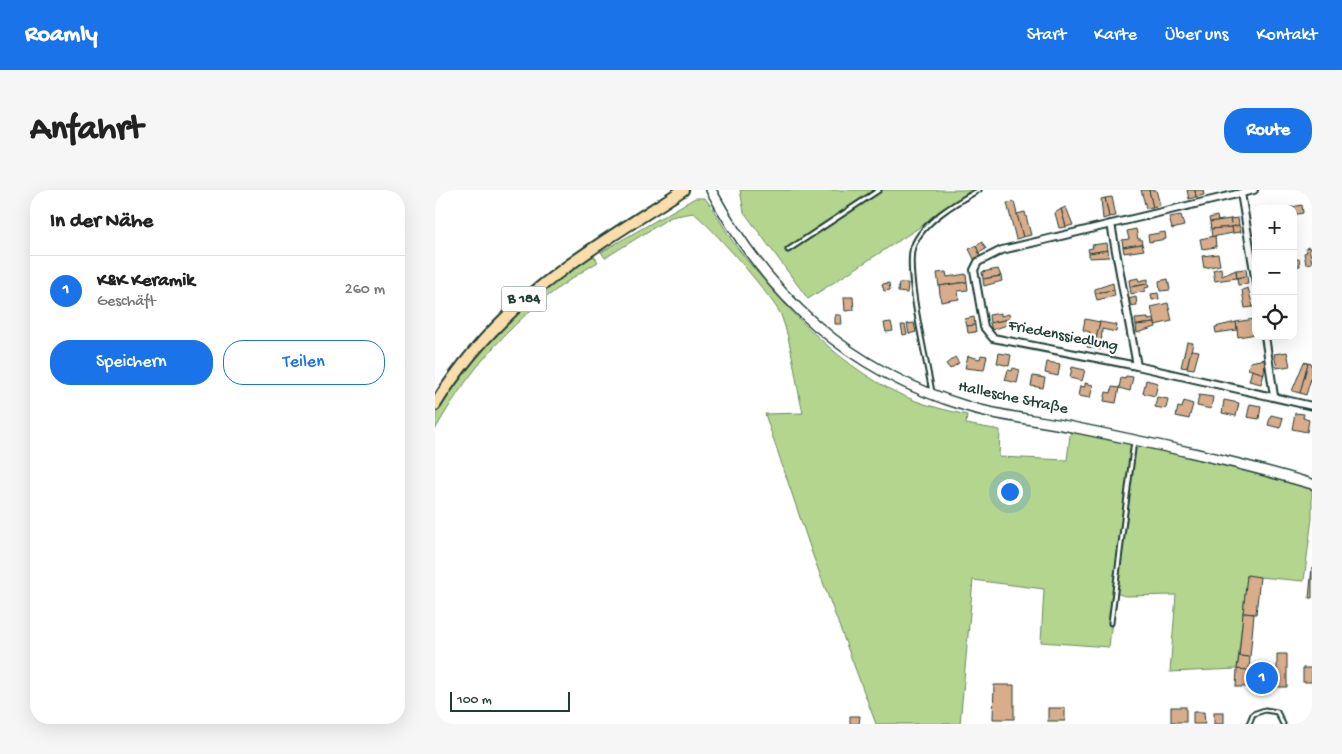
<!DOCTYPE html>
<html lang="de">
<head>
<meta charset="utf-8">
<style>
  body { margin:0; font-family:"Gochi Hand",sans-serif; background:#f6f6f6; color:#222 }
  .controls { position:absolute; right:15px; top:15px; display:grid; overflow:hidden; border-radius:10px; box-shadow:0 5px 20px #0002 }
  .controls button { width:45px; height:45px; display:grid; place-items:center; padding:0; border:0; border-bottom:1px solid #e0e0e0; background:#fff; color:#222; font:25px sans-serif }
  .scale { position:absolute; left:15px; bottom:12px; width:120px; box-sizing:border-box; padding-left:5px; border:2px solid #1f3d34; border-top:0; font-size:14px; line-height:18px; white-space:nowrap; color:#1f3d34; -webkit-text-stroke:4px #fff; paint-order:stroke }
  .you { position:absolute; left:574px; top:301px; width:18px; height:18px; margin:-12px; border:4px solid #fff; border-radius:50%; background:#1a73e8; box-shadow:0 0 0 8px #1a73e833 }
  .badge { display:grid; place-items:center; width:32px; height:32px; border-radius:50%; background:#1a73e8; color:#fff; font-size:16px; font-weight:700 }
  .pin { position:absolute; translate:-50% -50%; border:2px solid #fff; box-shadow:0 1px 5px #0006 }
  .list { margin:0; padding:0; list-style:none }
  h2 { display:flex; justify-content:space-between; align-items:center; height:65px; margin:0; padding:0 20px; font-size:21px }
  h2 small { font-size:16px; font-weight:400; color:#767676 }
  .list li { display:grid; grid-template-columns:32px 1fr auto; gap:15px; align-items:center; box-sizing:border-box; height:70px; padding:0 20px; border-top:1px solid #e0e0e0 }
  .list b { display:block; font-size:19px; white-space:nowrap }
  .list p { margin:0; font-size:16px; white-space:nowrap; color:#767676 }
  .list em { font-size:16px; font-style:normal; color:#767676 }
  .actions { display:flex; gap:10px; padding:15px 20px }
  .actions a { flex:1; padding:11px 0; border:1px solid #1a73e8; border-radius:20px; text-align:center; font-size:18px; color:#1a73e8 }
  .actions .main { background:#1a73e8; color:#fff }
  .icon { flex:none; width:28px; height:28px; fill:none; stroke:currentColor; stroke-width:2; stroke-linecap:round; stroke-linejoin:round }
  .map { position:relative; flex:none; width:877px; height:534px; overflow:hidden; border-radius:20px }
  header { display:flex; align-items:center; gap:30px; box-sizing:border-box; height:70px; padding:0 25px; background:#1a73e8; color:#fff }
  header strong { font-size:24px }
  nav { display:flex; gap:28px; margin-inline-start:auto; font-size:18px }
  .intro { display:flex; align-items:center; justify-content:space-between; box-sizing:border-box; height:120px; padding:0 30px }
  h1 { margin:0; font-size:35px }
  .button { padding:12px 22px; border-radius:20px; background:#1a73e8; color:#fff; font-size:18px; font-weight:700 }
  main { display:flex; gap:30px; padding:0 30px }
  aside { flex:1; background:#fff; border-radius:20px; box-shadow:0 5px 20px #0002 }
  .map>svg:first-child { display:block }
</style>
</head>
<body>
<header>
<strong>Roamly</strong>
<nav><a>Start</a><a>Karte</a><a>Über uns</a><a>Kontakt</a></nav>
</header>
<div class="intro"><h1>Anfahrt</h1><a class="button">Route</a></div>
<main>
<aside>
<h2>In der Nähe<small></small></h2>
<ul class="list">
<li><span class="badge">1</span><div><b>K&amp;K Keramik</b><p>Geschäft</p></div><em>260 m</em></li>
</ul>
<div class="actions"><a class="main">Speichern</a><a>Teilen</a></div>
</aside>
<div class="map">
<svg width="877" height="534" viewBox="0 0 877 534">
  <rect width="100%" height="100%" fill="#fff"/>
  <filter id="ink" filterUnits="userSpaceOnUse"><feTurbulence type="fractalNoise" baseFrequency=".02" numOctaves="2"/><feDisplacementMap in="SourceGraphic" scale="10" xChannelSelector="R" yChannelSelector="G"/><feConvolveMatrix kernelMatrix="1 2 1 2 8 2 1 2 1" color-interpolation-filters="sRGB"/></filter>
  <g filter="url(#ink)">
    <g fill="#b4d58e" stroke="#6a8961">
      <path d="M305,0H536L482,39L373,109L309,22Z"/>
      <path d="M260,8H270C282,23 290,41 301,56C347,115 409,184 481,211C497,217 515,221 532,225L531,234L565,240L564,267L632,270L636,237L877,294V328L869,391L812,386L802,479L735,482L741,405L690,406L680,403L674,457L606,452L609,399L538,390L525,534H441L377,363L330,224L368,223C360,191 358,156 346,125C339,109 273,32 258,23L236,27L170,68L166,62Z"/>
      <path d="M159,66L163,72C94,112 39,170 0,240C0,235 0,229 1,225C19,181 116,84 159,66Z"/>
    </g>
    <g fill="#d9ac8b" stroke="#1f3d34">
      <path d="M706,0H714L718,17L711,18Z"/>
      <path d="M714,0H721L725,15L718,17Z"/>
      <path d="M752,0H760L761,7L754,9Z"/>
      <path d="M760,0H768L769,5L761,7Z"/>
      <path d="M677,7L681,26L674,27L670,8Z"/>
      <path d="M670,8L674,27L668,29L666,9Z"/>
      <path d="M579,12L588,47L581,49L572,13Z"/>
      <path d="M867,15L868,23L858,25V19H847Z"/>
      <path d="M631,17L638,35L631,37L626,19Z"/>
      <path d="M626,19L631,37L624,38L620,23Z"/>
      <path d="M590,22L596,45L588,47L582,24Z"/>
      <path d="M746,25L749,36L737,39L734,27Z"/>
      <path d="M782,26L783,31L775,32L774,28Z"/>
      <path d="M803,28L804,35L797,37L795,29Z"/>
      <path d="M795,29L797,37L776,39L775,32Z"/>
      <path d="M804,35L806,42L798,43L797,37Z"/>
      <path d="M797,37L798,43L777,47L776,39Z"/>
      <path d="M701,39L703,49H706L707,54L688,57L687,50L694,49L692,41Z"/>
      <path d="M730,42L731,49L714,52L713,45Z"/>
      <path d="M780,46L781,57L767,59L765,49Z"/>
      <path d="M547,52L551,59L544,63L541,56Z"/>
      <path d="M672,53L673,60L654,63L653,59L658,58L657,55Z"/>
      <path d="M707,54L709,60L689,63L688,57Z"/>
      <path d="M541,56L545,66L539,69L534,59Z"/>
      <path d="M874,57L877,73L871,74L869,63L872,62L871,58Z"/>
      <path d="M673,60L674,67L654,68V63Z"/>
      <path d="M783,64L785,75L769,78L767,66Z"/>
      <path d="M864,69L865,76L858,77V70Z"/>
      <path d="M786,78L787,86L801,80L802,88L780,91L778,80Z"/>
      <path d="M563,79L566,86L548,89L547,82Z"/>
      <path d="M811,79L812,86L802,88L801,80Z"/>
      <path d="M511,82L512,87L531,84L532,92L504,96L502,83Z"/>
      <path d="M566,86L567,91L549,96L548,89Z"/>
      <path d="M812,86L813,94L803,95L802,88Z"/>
      <path d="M703,88L704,91L713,89V94L695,97L694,90Z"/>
      <path d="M733,89L735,100L725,101L724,91Z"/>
      <path d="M532,92L533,100L523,101L524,109L506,112L504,96Z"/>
      <path d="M454,93L455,100L449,101L447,94Z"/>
      <path d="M464,93H473L472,103L463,102Z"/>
      <path d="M678,93L679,100L660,103V99Z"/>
      <path d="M713,94L714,97L710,98V101L696,104L695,97Z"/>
      <path d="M813,98L818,117L810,118L807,100Z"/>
      <path d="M679,100L680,106L662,110L660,103Z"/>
      <path d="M723,103L724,109L717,110L716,104Z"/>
      <path d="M409,107H418L419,120L410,121Z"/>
      <path d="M701,107L702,115L695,116L693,109Z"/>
      <path d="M733,113L737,131L720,135L716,117Z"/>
      <path d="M566,123V126L574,124L575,129L555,133L554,125Z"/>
      <path d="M400,125H406L407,134H400Z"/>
      <path d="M539,127L540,135L532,136L530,129Z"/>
      <path d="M713,128V130L719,129L720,133L701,135L700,129Z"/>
      <path d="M575,129V134L557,140L555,133Z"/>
      <path d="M650,129L665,132L659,158L652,157L655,142L648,140Z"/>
      <path d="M819,129L821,144L803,147L801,132Z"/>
      <path d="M456,132L458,141L451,142L449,133Z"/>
      <path d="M665,132L682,135L681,142L667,139L666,160L659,158Z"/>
      <path d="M801,132L802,140L781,143L780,137Z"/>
      <path d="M479,133L481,142L474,144L472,134Z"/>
      <path d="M720,133L721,137L702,143L701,135Z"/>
      <path d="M466,135H470L472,144L468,145Z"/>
      <path d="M540,135L541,142L533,143L532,136Z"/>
      <path d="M752,152L758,153L752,178L746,177Z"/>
      <path d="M756,160L764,161L759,179L752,178Z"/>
      <path d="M852,162L855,176L842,178L839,164Z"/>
      <path d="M564,163L576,165L574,176L562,173Z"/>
      <path d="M546,165L552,166L549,180L530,178L533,166L545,169Z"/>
      <path d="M520,167L524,173L515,179L511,174Z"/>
      <path d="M830,169L829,184L813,179L815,172Z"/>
      <path d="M612,172L625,174L623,186L610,183Z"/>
      <path d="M869,172L873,173L865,203L857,201Z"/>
      <path d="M873,173L877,174V185L871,205L865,203Z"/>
      <path d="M637,177L650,180L647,191L635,188Z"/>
      <path d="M578,178L585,180L582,193L570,190L573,180L577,181Z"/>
      <path d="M817,180L829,184L826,194L814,191Z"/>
      <path d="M598,186L610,188L608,198L596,196Z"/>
      <path d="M691,186L698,187L695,201L684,198L686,188L690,189Z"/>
      <path d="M711,190L723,193L720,206L708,203Z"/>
      <path d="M650,193L658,195L655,208L643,206L645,196L650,197Z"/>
      <path d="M677,197L684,198L681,213L669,211L671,202L676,203Z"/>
      <path d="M764,205L778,207L776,219L762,216Z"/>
      <path d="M722,207L733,209L731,219L720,217Z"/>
      <path d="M789,210L804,213L801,226L787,223Z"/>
      <path d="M749,211L758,214L754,229L741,226L743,217L747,218Z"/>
      <path d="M815,214L826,216L824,229L812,227Z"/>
      <path d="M860,223L869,224L868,228L874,230L872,242L857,239Z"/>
      <path d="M836,225L848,228L845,238L833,235Z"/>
      <path d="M877,377V408H874Z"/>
      <path d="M812,385L825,387L821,424L808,423Z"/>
      <path d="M808,423L819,424L815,467L804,466Z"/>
      <path d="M842,464H852V497H801L802,479L842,480Z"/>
      <path d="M804,466L815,467L814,480L802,479Z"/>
      <rect x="868" y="478" width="9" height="14"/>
      <path d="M559,495H579V529H558Z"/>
      <rect x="736" y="517" width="15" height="15"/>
      <rect x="613" y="518" width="17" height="13"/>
      <path d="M758,522H769L770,534H758Z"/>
      <rect x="779" y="522" width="10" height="12"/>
      <path d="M415,526H425L424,534H415Z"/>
    </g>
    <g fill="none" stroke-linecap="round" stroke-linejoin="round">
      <defs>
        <g id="lane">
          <path d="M353,60L444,0"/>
          <path d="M497,202C492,173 470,82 478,57C487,32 522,12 544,0"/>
          <path d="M676,433L699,251"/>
          <path d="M814,534L818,524L830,520L842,522L848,534"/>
        </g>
        <g id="street">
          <path d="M819,0L567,60L543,72L539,80L549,137L558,148L702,176L877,216"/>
          <path d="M806,3L821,93"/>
          <path d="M676,34L702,176"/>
          <path d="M830,146L839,206"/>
        </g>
        <path id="secondary" d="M276,0C333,107 414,181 531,216C566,227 605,230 642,238C720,254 800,271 877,294"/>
        <path id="primary" d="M0,215C65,110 148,65 248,0"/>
      </defs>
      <use href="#lane" stroke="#1f3d34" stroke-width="7"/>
      <use href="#street" stroke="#1f3d34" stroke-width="10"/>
      <use href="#secondary" stroke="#1f3d34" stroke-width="12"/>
      <use href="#primary" stroke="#1f3d34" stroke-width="14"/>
      <use href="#lane" stroke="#fff" stroke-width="3"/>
      <use href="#street" stroke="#fff" stroke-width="6"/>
      <use href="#secondary" stroke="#fff" stroke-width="9"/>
      <use href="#primary" stroke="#faddab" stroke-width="10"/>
    </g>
  </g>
  <g text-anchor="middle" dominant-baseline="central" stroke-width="4.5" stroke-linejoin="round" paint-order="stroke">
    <rect fill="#fff" stroke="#627771" stroke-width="1" x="66.5" y="96.5" width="45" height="25" rx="4"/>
    <g font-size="15" font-weight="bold" fill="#1f3d34">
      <text x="89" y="109">B 184</text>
    </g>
    <g font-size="16" fill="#1f3d34" stroke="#fff">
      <text transform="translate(628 147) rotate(11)">Friedenssiedlung</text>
      <text transform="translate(578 209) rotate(12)">Hallesche Straße</text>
    </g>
  </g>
</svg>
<div class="controls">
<button>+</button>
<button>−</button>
<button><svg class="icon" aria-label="locate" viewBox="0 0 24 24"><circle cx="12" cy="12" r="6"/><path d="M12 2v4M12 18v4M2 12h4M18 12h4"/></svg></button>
</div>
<div class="scale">100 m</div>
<div class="you"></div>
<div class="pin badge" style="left:827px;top:488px">1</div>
</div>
</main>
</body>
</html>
